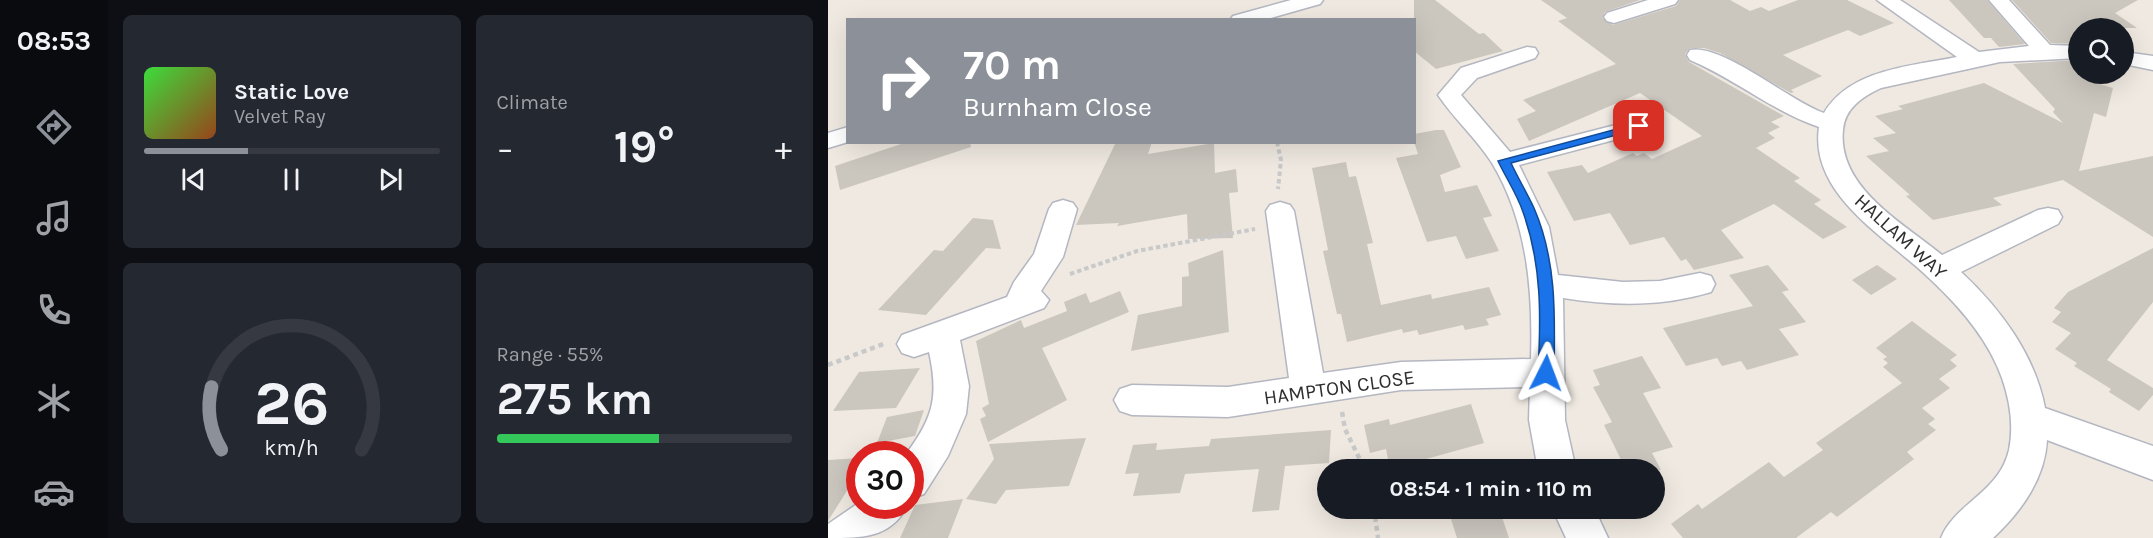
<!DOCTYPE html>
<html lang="en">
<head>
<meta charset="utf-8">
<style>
	:root { --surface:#171b24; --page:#242831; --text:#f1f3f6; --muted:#9ea1a6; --line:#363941; --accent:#8c9099 }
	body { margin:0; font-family:Karla,sans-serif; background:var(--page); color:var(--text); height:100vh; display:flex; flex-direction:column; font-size:22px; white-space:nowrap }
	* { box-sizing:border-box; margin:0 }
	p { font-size:20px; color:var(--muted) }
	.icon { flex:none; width:33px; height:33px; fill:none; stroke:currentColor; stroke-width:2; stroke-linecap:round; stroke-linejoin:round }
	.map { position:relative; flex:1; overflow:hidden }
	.details { display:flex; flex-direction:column; gap:15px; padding:15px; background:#0d0f14; width:720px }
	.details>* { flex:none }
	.guide { position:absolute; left:18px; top:18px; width:570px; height:126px; border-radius:0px; box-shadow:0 6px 24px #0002; background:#8c9099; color:#fff; overflow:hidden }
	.buttons { position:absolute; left:1240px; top:18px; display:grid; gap:12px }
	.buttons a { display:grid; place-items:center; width:66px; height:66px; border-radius:50%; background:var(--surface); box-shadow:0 6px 24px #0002; font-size:30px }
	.speed { position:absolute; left:18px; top:441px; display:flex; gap:12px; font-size:30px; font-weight:700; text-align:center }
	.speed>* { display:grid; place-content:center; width:78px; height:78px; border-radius:50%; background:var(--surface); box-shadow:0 6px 24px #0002; line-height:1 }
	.speed .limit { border:9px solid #d22; background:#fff; color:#111 }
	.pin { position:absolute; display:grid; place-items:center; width:51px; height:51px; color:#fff; margin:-26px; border-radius:12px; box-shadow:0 3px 9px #0006 }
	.me { position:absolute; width:66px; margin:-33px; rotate:3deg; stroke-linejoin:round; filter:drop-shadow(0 0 4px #0008) }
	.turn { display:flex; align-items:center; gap:21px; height:126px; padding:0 18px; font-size:27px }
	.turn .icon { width:78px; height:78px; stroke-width:2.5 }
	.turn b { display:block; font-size:42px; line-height:51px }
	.big { font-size:45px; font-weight:700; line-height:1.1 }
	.details .tile { flex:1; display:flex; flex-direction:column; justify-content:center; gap:9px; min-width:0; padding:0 21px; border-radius:9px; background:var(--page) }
	.details .dial { align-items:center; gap:0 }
	.dial svg { height:156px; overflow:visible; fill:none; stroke:var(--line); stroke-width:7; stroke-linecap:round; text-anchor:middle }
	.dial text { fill:var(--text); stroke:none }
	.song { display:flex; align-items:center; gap:18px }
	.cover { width:72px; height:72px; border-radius:9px; background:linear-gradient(135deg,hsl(120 70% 55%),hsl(20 70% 35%)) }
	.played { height:6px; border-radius:3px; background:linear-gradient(90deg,var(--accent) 35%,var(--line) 35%) }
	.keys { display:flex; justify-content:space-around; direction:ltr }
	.heat { display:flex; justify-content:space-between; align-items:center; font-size:33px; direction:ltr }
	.charge { height:9px; border-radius:4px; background:linear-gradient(90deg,#34c759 55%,var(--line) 0) }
	.details .tiles { flex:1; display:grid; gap:15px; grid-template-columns:repeat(2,1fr) }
	.trip { position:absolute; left:489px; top:459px; width:348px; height:60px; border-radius:30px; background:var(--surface); box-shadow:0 6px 24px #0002; font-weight:700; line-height:60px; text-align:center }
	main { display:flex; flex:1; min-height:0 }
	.menu { display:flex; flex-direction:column; width:108px; justify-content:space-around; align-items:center; background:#090b0e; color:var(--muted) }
	.menu .icon { width:42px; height:42px }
	.menu .active { color:var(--accent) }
	.menu b { font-size:27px; color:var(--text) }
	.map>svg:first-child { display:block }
</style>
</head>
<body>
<main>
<nav class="menu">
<b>08:53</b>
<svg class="icon active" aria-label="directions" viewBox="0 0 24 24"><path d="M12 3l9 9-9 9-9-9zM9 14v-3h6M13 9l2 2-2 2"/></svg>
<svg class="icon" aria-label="music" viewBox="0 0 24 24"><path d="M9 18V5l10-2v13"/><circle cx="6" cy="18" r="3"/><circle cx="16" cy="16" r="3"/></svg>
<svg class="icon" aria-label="phone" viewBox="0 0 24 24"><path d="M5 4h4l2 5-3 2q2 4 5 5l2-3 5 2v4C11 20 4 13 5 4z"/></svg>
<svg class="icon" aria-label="climate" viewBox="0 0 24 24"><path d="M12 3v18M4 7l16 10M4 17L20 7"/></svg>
<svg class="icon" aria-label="car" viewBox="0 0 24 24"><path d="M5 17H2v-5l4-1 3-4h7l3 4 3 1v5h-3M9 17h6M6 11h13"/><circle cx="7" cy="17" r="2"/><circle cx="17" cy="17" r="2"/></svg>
</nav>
<section class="details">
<div class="tiles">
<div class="tile">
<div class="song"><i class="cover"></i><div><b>Static Love</b><p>Velvet Ray</p></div></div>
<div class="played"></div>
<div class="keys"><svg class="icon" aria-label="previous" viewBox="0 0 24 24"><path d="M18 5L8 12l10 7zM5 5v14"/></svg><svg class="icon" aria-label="pause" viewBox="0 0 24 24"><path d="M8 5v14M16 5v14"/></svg><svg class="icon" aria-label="next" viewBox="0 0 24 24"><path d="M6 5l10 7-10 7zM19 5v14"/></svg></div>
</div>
<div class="tile"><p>Climate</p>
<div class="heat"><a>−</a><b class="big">19°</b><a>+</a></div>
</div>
<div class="tile dial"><svg viewBox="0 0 100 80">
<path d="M14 69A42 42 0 1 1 86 69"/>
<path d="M14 69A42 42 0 0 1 9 37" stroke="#8c9099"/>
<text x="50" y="56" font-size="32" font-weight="700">26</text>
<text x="50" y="72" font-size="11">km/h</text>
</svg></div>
<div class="tile"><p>Range · 55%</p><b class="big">275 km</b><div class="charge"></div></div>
</div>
</section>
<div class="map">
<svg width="1325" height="538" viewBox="0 0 1325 538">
	<rect width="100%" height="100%" fill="#efe9e1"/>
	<g fill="#cbc7bf">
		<path d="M586 0H607L651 34 656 33 675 51 608 69 586 51Z"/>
		<path d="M713 0H812L777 12 774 18 785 25 848 6 852 0H902L922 11 933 7 941 11 970 0H1019L1066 23 1032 36 1020 30 955 55 994 76 963 90 966 92 963 93 892 53 876 48H862L857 54 861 62 956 116 943 122 952 127 940 133 947 138 928 148 972 178 966 181 993 200 986 204 1019 227 995 239 946 204 893 230 916 258 866 270 858 259 853 261 836 237 802 245 782 213 746 221 719 172 754 165 760 173 805 153 809 156 816 153 824 159 874 136 812 93 701 141 689 119 708 111 695 100 788 64 730 21 739 18Z"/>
		<path d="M1121 0H1159L1197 44 1171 47 1163 38H1156Z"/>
		<path d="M1184 0H1310L1287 13 1309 28H1251V44L1223 43Z"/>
		<path d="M1251 60V74L1266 78 1265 82 1285 88 1278 117 1266 113 1251 171 1325 156V237L1235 180 1165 198 1174 205 1105 220 1078 196 1082 195 1038 156 1061 151 1045 138 1068 133 1047 116 1075 109 1070 106 1156 83 1235 123 1225 112 1227 109 1185 64Z"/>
		<path d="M608 130H616L633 167 612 175 617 192 649 185 664 216 655 218 671 251 638 259 628 236 599 242 568 158 590 154 586 142V134Z"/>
		<path d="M79 142H142L143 147 12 190 7 166Z"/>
		<path d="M288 142H324L320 154 386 143 387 173 408 169 410 192 401 193 405 238 360 239 359 214 289 226 291 223 248 225Z"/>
		<path d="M518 162 521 177 528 176 545 243 539 244 553 305 603 294 604 299 661 287 673 315 658 319 661 325 637 330 635 325 591 335 589 330 575 333 574 329 519 342 513 314H509L495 251 500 250 484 168Z"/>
		<path d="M145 218 165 220 173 249 158 248 98 315 50 310 106 250 115 251Z"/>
		<path d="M1325 248V302L1279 360 1325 388V395L1311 411 1281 392 1283 389 1246 366 1249 363 1227 349 1243 333 1224 322 1233 312 1226 308 1240 292Z"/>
		<path d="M395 250 401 332 303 351 310 315 354 306V277L361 276 360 263Z"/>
		<path d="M940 265 961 290 954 292 978 322 951 329 971 355 919 370 913 361 894 366 889 358 858 366 835 328 925 306 901 275Z"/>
		<path d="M1049 265 1069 279 1043 295 1024 280Z"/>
		<path d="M292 291 301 312 214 348 239 400 160 442 152 419 158 416 154 408 161 404 148 341 193 320 196 328 239 311 236 302 258 293 262 303Z"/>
		<path d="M1084 321 1129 355 1122 360 1129 366 1111 379 1122 388 1094 408 1107 419 1100 424 1108 430 1079 452 1086 459 1009 517 1003 512 968 538H855L843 524 870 504 874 509 941 462 956 477 995 450 988 443 1074 383 1055 367 1060 363 1055 359 1059 357 1048 348Z"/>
		<path d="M814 356 833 388 815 393 845 447 824 453 833 470H798L776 425 784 422 765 387 772 385 765 370Z"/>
		<path d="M92 368 68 408 5 411 31 372Z"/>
		<path d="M643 404 656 443 562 469 558 449 542 453 536 425 561 419 562 425Z"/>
		<path d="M96 410 87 436 49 443 59 417Z"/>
		<path d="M503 430 501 463 457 466 451 510 424 512 431 469 357 474 352 493 305 496 311 473 297 474 305 445 329 443 328 450 381 446 383 439Z"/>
		<path d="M258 438 241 486 178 490 168 504 138 499 166 459 161 444Z"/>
		<path d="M32 458V470L0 521V460Z"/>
		<path d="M135 499 120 538H72L87 505Z"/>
		<path d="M660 508H671L681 538H629L623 519Z"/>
	</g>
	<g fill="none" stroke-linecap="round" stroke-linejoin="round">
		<defs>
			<g id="minor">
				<path d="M463 0H495L492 4 436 20H402L405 16Z"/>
				<path d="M820 0H850L847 4 786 23 779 21 776 17 779 13Z"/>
				<path d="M1049 0H1072L1151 52 1201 46 1161 0H1181L1222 45 1251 46V58L1172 62 1053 88C1034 97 1017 108 1015 130 1009 188 1077 224 1114 255L1210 210 1220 208 1230 210 1234 217 1230 224 1133 272C1172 308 1207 355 1217 408L1325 446V480L1219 440C1217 479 1192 513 1165 538H1113C1127 503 1171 493 1181 450 1186 426 1182 401 1174 378 1160 339 1132 307 1102 279 1060 238 981 196 991 127 946 112 907 79 862 60L859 55 862 50C894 43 963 102 996 113 1022 69 1084 66 1129 57Z"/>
				<path d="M699 47 707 48 710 53 707 58 649 78 633 95 682 152 811 119 820 121 823 126 820 131 691 165 721 227 730 275 795 282 832 281 872 273 883 276 887 284 883 292C833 307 786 306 735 298L737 420 748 470H710L701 420 702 387 573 390 400 417 304 415 292 411 286 400 292 389 304 385 400 387 461 378 438 211 442 205 452 202 462 205 466 211 495 373 573 362 703 359C705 292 700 223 664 163 649 139 626 119 610 95L633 68Z"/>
				<path d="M1296 52 1325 56V70L1296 64Z"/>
				<path d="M20 127V142L0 148V133Z"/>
				<path d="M235 200 245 203 249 209 235 257 213 291 221 300 216 308 132 340 141 386 138 414 120 456 96 494 82 499V454H78C105 418 111 397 101 352L86 357 74 353 69 344 74 335 179 297 186 282 206 254 221 209 225 203Z"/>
				<path d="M32 502V506H79C63 538 34 538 0 538V524Z"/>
				<path d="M724 508H766L780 538H738Z"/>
			</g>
		</defs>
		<use href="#minor" stroke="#b4b7c1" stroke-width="3"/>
		<g stroke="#c9c9c9" stroke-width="4" stroke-dasharray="4.5 3" stroke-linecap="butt">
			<path d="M449 142 453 160 450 189"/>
			<path d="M242 274 309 251 427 229"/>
		</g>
		<g stroke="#c9c9c9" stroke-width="4.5" stroke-dasharray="5 4" stroke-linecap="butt">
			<path d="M0 365 58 343"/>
			<path d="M514 412 517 429 537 470"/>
			<path d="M546 508 550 538"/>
		</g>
		<use href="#minor" fill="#fff" fill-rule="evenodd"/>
	</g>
	<path fill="#1a73e8" stroke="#114b97" stroke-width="1.5" d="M811 123 815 124V128L683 163C690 178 699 193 706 208 729 261 727 317 726 373L724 377H713L710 373C713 317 714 265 695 212 689 194 678 178 670 161Z"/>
	<g text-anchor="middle" stroke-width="4.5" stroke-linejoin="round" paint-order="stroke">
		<g font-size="20" fill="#2e2e2e" stroke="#fff">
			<text transform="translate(1073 236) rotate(42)" y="7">HALLAM WAY</text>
			<text transform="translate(511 387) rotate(-8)" y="7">HAMPTON CLOSE</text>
		</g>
	</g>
</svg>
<div class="buttons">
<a><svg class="icon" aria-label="search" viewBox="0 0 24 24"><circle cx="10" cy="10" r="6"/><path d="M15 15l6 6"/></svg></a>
</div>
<div class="speed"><div class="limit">30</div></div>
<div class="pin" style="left:811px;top:126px;background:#d93025"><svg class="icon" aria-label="arrive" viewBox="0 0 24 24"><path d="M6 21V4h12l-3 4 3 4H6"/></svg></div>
<svg class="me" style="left:718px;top:373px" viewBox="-20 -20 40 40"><path d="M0-17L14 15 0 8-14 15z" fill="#1a73e8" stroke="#fff" stroke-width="4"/></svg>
<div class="trip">08:54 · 1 min · 110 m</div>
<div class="guide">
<div class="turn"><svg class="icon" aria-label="right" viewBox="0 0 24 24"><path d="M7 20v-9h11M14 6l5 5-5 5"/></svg><div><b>70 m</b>Burnham Close</div></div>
</div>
</div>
</main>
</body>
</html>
